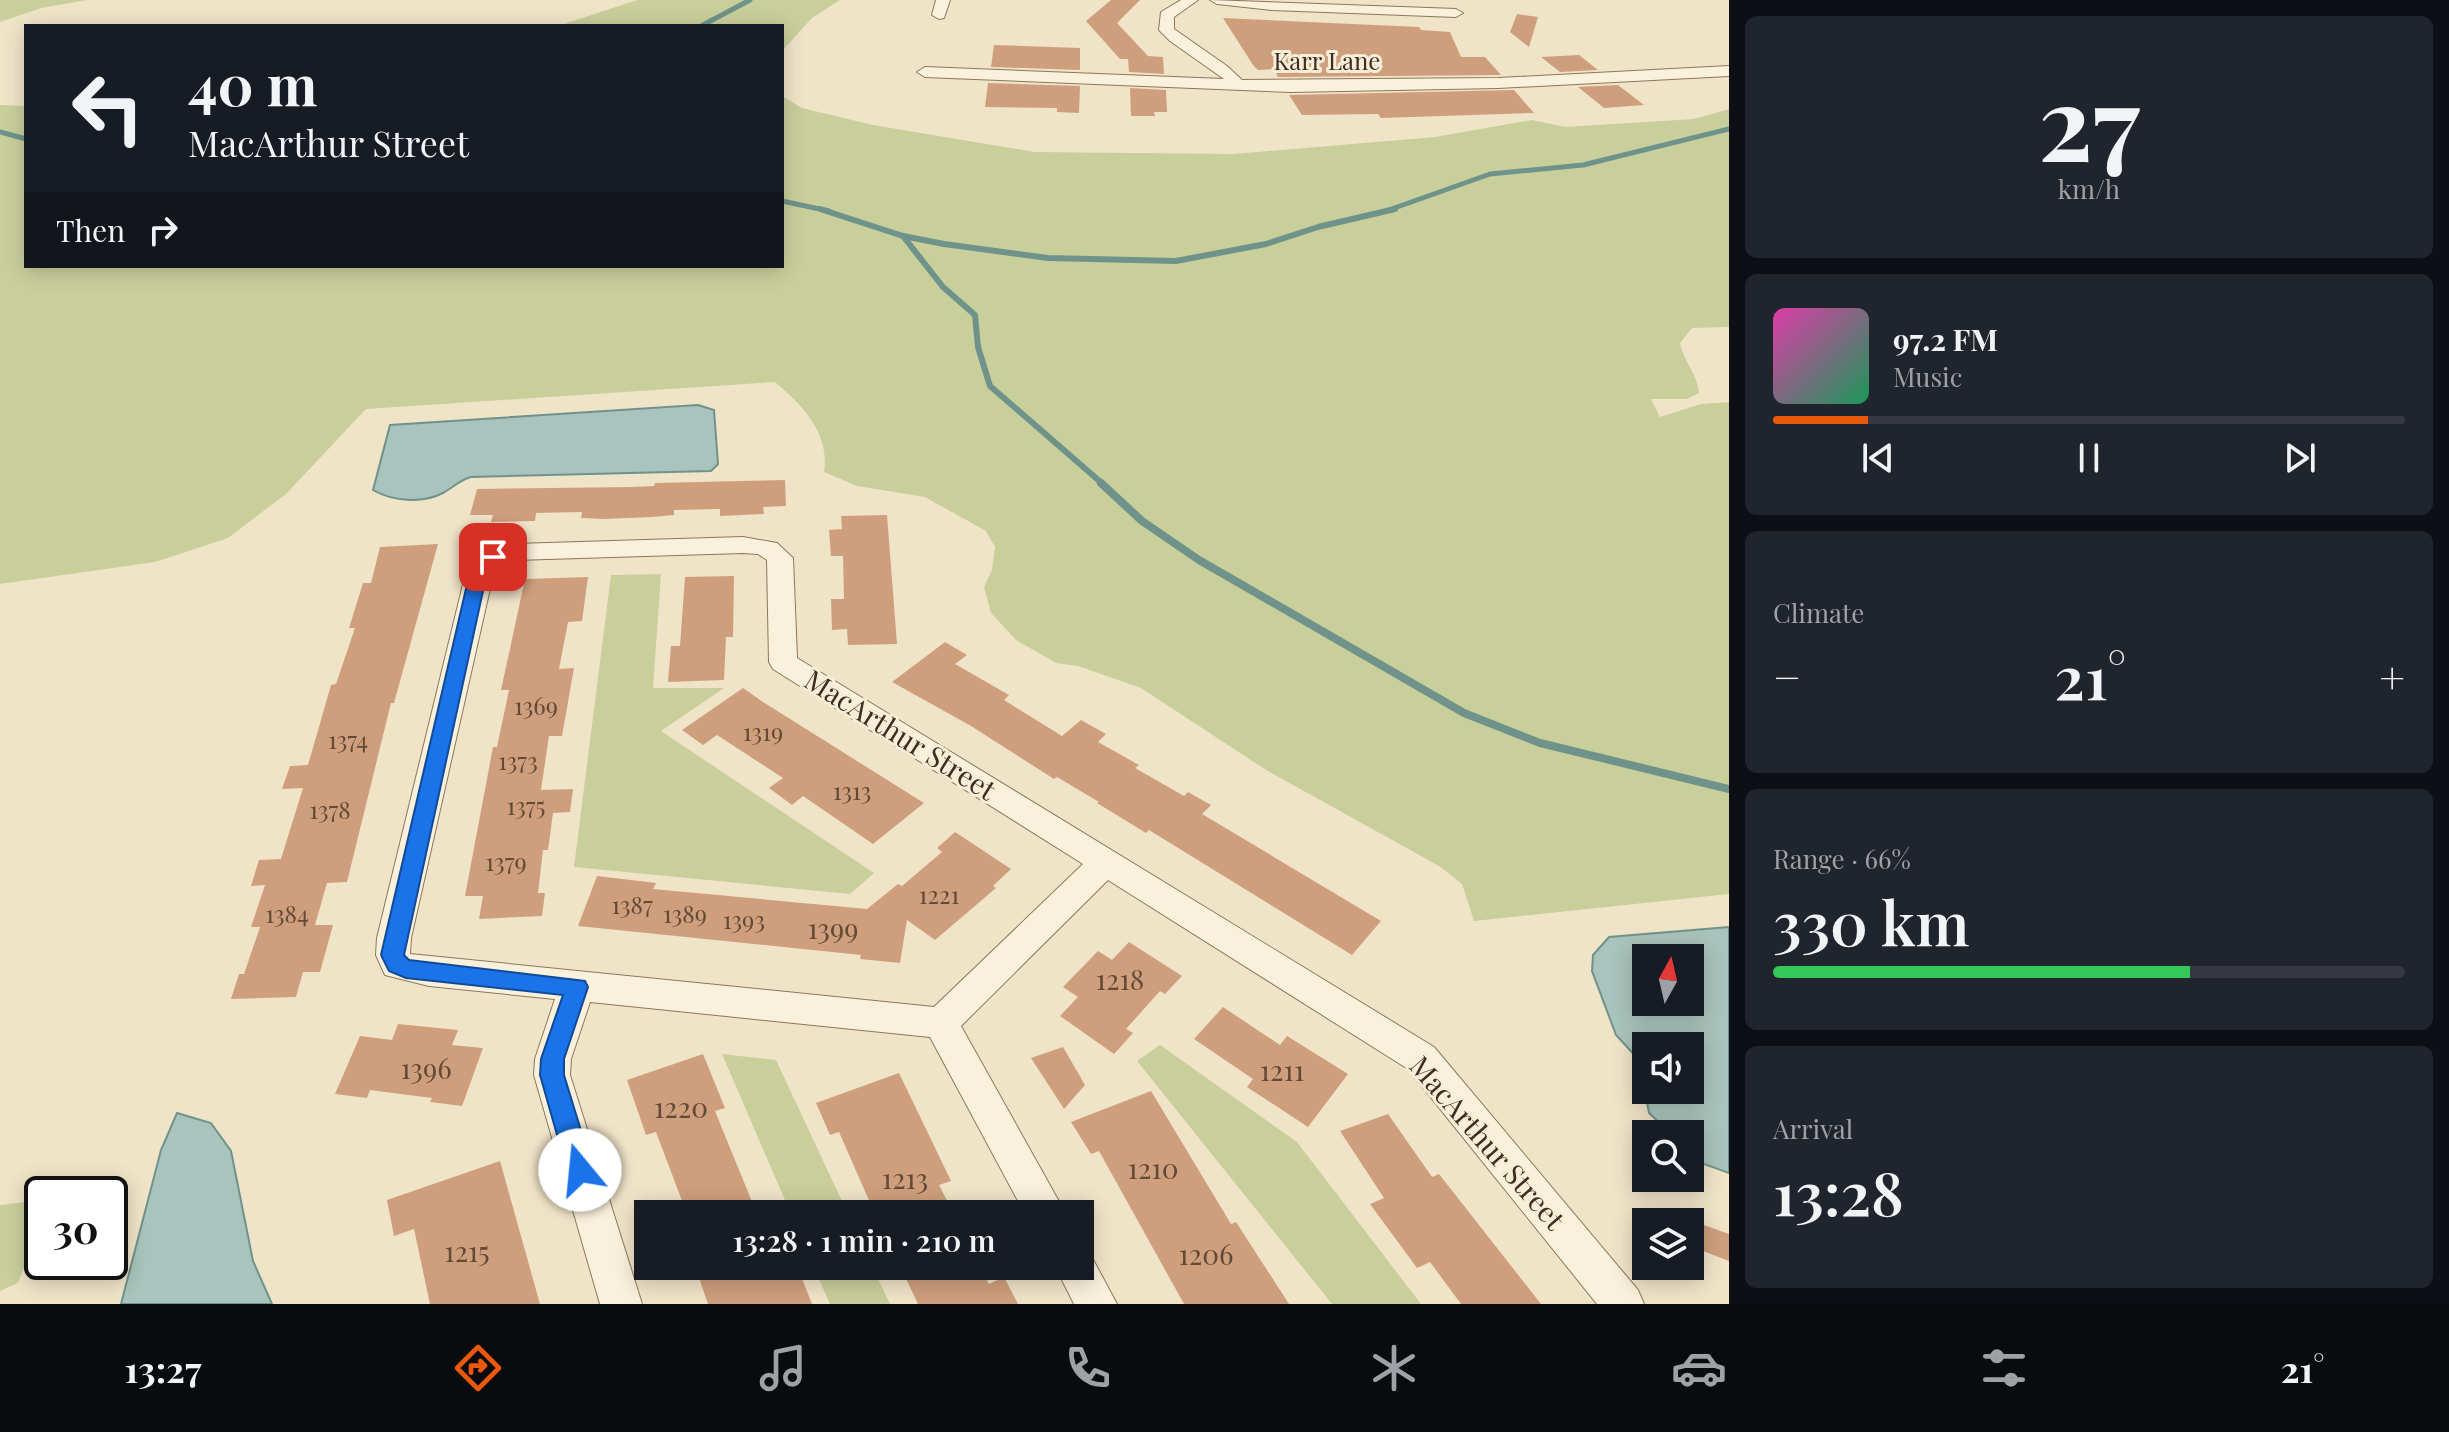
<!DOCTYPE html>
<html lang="en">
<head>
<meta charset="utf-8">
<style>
	:root { --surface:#171b24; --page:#20242c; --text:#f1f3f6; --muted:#9ea1a6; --line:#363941; --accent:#ea580c }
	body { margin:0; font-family:"Playfair Display",serif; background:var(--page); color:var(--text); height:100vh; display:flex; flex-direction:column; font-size:30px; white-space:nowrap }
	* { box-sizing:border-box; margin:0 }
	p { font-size:26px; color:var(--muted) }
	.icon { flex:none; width:44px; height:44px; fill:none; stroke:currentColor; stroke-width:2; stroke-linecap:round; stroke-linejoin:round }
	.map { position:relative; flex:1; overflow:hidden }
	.panel { display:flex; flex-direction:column; gap:16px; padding:16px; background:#0d0f14; width:720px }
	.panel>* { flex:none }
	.hud { position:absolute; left:24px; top:24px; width:760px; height:244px; border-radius:0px; box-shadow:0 4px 20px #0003; background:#171b24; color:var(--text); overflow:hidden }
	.needle { width:52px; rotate:8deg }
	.tools { position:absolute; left:1632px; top:944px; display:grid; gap:16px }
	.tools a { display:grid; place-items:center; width:72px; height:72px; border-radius:0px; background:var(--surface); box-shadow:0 4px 20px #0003; font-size:40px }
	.speed { position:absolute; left:24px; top:1176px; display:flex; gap:16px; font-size:40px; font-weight:700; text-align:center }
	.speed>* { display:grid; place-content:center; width:104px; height:104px; border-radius:50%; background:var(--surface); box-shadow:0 4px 20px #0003; line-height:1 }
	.speed .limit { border:4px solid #111; border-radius:12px; background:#fff; color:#111 }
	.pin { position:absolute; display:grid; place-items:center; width:68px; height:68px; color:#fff; margin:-34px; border-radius:16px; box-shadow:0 4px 12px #0006 }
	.me { position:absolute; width:88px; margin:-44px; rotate:343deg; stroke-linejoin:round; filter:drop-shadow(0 0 6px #0008) }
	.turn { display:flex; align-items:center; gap:28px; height:168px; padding:0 32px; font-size:36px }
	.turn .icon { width:104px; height:104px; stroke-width:2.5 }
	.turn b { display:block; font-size:56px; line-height:68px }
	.then { display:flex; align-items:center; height:76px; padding:0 32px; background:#0003; gap:16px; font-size:30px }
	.big { font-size:60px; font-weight:600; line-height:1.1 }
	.panel .widget { flex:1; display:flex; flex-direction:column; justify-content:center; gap:12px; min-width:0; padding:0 28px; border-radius:12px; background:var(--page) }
	.panel .dial { align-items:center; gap:0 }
	.dial b { font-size:104px; line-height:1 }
	.song { display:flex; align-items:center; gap:24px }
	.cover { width:96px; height:96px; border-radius:12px; background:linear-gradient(135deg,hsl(320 70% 55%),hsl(150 70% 35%)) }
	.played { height:8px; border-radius:4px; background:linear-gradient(90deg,var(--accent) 15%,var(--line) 15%) }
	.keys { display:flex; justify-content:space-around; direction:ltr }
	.heat { display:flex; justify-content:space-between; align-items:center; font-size:44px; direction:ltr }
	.charge { height:12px; border-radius:6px; background:linear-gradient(90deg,#34c759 66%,var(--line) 0) }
	.trip { position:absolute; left:634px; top:1200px; width:460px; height:80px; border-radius:0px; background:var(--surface); box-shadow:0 4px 20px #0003; font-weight:600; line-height:80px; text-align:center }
	.tab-bar { display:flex; height:128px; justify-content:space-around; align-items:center; background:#090b0e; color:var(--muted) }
	.tab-bar .icon { width:56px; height:56px }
	.tab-bar .active { color:var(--accent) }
	.tab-bar b { font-size:36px; color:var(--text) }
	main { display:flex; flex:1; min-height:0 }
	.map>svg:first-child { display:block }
</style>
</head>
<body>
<main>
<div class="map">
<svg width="1729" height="1304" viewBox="0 0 1729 1304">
	<rect width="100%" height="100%" fill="#f0e4c8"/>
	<g fill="#c9cf9b">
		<path d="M0 0H87L41 8 0 22Z"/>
		<path d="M637 0H840L812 18 782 51V26H558Z"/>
		<path d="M782 96 802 108 873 125 1035 152 1233 154 1435 137 1532 120 1565 127 1694 119 1729 109V327L1692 328 1680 343C1684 362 1698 375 1699 393L1687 399H1651L1660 417 1701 404 1729 402V894L1474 921 1462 884 1439 866 1266 770 1141 688 1078 666 1056 663 1016 640 991 613 984 587 992 570 995 547 986 531 925 497 857 486 824 472C830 433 803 406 775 382L366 409 286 494 228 538 155 562 0 584V105L26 106V266H782Z"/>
		<path d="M661 574 653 688H724L661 731 874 873 850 894 574 867 611 575Z"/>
		<path d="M1160 1045 1297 1142 1421 1304H1332L1137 1061Z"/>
		<path d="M722 1054 776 1060 848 1214H791Z"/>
		<path d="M42 1200V1222L18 1283 0 1291V1205Z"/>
		<path d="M813 1266H872L890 1304H830Z"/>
	</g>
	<g fill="#a9c4bc" stroke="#6f938a" stroke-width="2" fill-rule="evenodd">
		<path d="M698 405 714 410 718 464 711 471 471 477C459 480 453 488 443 493 422 504 392 501 373 490L390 425Z"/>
		<path d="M1729 927V1173L1701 1163 1690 1152V1134H1671L1649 1113 1639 1060 1616 1035 1592 971 1593 955 1609 937ZM1646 958H1690V1002H1646ZM1646 1046H1690V1090H1646Z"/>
		<path d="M177 1113 211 1123 231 1151 253 1261 272 1304H121L161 1150Z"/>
	</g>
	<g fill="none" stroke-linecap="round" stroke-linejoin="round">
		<g stroke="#6f938a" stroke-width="5">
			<path d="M701 26 750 0"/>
			<path d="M0 132 26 139"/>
			<path d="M782 201 829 211"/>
			<path d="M1386 211 1490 174 1583 165 1729 129"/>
		</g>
		<g stroke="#6f938a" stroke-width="6">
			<path d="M820 209 903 236 944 244 1048 258 1176 261 1266 244 1318 227 1395 209"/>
			<path d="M903 236 943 287 975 315 978 347 990 386 1104 485"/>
		</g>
		<path stroke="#6f938a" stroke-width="8" d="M1101 483 1142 521 1199 560 1464 713 1540 743 1729 789"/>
	</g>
	<g fill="#cf9f7d">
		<path d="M1111 0H1140L1117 23 1148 56 1163 57 1164 74 1129 72 1128 59H1120L1086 21Z"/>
		<path d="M1517 14 1538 17 1529 47 1510 32Z"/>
		<path d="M1223 18 1419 27 1421 30 1450 32 1461 57H1485L1501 75 1278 77 1274 69 1258 70 1253 65Z"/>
		<path d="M994 45 1080 48V70L991 67Z"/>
		<path d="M1579 55 1598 70 1560 72 1541 57Z"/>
		<path d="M988 83 1080 86 1079 113 1057 112V108L985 107Z"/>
		<path d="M1618 85 1644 105 1604 108 1578 87Z"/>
		<path d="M1130 88 1166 90 1167 112H1154L1155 116H1131Z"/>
		<path d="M1514 90 1534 113 1381 118 1378 114 1302 115 1289 95Z"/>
		<path d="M785 480 786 506 763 507 764 514 720 516V509L674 510V515L652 517 604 519 581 518 582 512 536 513 535 521 491 522 493 515H470L477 489 631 487 654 486 655 483Z"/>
		<path d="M887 515 897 644 848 645 847 629 832 630 831 599H844L843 556H831L829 530 842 529 841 516Z"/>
		<path d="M438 544 394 703H391L347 882 327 883 315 925H333L320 972H303L296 997 231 999 239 974H244L260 927H251L265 885 251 886 259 860 281 859 303 788 282 789 290 766 308 765 331 685 336 684 355 628H349L363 583H371L380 547Z"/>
		<path d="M734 576 733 637H726L724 680 668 682 671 646H680L685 577Z"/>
		<path d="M588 577 582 621 568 622 559 669 574 668 562 736H549L541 790 573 789 570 812 553 813 548 850H543L538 893H545L542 916 479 919 483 896H465L493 747H497L509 690H501L525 579Z"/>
		<path d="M945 642 967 655 955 664 1009 695 1004 700 1062 736 1081 720 1106 734 1098 742 1139 765 1135 768 1184 796 1188 792 1211 805 1202 814 1381 921 1352 955 1149 830 1146 833 1097 803 1099 802 1057 777 1054 779 971 726 892 682Z"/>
		<path d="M743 688 763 702 924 803 873 844 803 796 792 805 769 788 783 778 717 735 703 745 682 730Z"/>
		<path d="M955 832 1011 869 993 886 996 888 935 940 907 920 900 963 860 959 861 955 578 926 597 876 656 883 653 889 867 909 898 884 902 886 942 852 937 848Z"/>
		<path d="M1129 942 1182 976 1165 994 1160 991 1126 1029 1133 1033 1114 1054 1060 1016 1078 997 1063 987 1098 951 1112 960Z"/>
		<path d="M1223 1007 1280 1045 1287 1036 1348 1074 1308 1127 1247 1087 1253 1079 1194 1039Z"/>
		<path d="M398 1024 458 1030 452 1045 483 1048 462 1106 430 1102 432 1098 370 1090 367 1098 335 1094 360 1036 392 1040Z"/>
		<path d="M1063 1047 1085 1085 1064 1109 1031 1058Z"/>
		<path d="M703 1054 725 1108 715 1111 757 1214H687L656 1132 646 1135 627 1080Z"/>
		<path d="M899 1073 951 1181 939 1185 954 1214H875L839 1132 830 1135 816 1103Z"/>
		<path d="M1151 1091 1231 1224 1236 1222 1289 1304H1184L1099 1151 1091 1154 1071 1122Z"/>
		<path d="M1388 1114 1432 1177 1439 1174 1541 1304H1461L1430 1262 1417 1268 1370 1204 1384 1198 1340 1131Z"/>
		<path d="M500 1161 540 1304H430L414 1229 394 1236 387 1200Z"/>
		<path d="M1690 1220 1729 1234V1261L1690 1246Z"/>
		<path d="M695 1266H797L812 1304H708Z"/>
		<path d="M900 1266H980L989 1284 1004 1277 1018 1304H918Z"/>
	</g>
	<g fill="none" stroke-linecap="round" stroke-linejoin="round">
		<defs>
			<g id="minor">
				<path d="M936 0H950L944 18 939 19 932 15Z"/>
				<path d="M1181 0H1198L1174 17V29L1227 66 1242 80 1498 78 1729 66V76L1498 88 1291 92 925 77 917 72 925 67 1224 79 1170 41 1159 30 1161 12Z"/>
				<path d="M1210 0 1456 9 1463 13 1456 17 1272 10 1217 4Z"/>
				<path d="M743 537 777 543 793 558 797 658 1434 1047 1638 1290 1644 1304H1597L1408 1069 1108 880 961 1026 1066 1214H1025L930 1037 590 1002 571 1059 570 1075 642 1304H600L534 1075 535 1059 555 999 429 986 385 975 376 955 377 938 465 576C477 554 491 548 515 544ZM743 553 758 554 767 560 769 662 773 669 1083 864 934 1007 410 954 411 938 494 571 502 564 515 560Z"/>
				<path d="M1080 1249 1089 1252 1117 1304H1074L1055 1266H1080Z"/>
			</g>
		</defs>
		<use href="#minor" stroke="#8d765c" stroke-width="2"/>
		<use href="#minor" fill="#faf1dc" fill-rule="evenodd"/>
	</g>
	<path fill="#1a73e8" stroke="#114b97" stroke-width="2" d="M493 552 501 557 486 577 404 955 409 960 585 981 588 987 564 1059V1075L593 1170 589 1178 580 1181 571 1178 567 1170 540 1075 541 1059 563 995 406 978 389 971 381 955 469 576 487 553Z"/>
	<g text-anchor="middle" stroke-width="6" stroke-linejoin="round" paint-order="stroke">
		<g font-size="24" fill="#3d2e20" stroke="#f7eed8">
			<text x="1327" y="70">Karr Lane</text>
		</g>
		<g font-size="24" fill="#624a37">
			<text x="536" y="715">1369</text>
			<text x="763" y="741">1319</text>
			<text x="348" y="749">1374</text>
			<text x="518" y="770">1373</text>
			<text x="852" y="800">1313</text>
			<text x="526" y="815">1375</text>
			<text x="330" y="819">1378</text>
			<text x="506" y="871">1379</text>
			<text x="939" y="904">1221</text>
			<text x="632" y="914">1387</text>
			<text x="287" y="923">1384</text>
			<text x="685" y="923">1389</text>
			<text x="744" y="929">1393</text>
		</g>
		<g font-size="28" fill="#3d2e20" stroke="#f7eed8">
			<text transform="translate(900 735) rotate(32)" y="10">MacArthur Street</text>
			<text transform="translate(1487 1143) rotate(49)" y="10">MacArthur Street</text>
		</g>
		<g font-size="28" fill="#624a37">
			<text x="833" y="939">1399</text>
			<text x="1120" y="990">1218</text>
			<text x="426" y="1079">1396</text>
			<text x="1282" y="1081">1211</text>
			<text x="681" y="1118">1220</text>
			<text x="1153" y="1179">1210</text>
			<text x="905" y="1189">1213</text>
			<text x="467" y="1262">1215</text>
			<text x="1206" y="1265">1206</text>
		</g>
	</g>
</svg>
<div class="tools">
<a><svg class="needle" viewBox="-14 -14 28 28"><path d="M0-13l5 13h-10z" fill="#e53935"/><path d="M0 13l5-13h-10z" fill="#9ea1a6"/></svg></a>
<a><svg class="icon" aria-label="sound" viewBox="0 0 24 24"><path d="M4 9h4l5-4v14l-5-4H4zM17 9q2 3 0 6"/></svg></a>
<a><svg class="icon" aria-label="search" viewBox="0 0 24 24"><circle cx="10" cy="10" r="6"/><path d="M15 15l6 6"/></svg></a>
<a><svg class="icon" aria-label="layers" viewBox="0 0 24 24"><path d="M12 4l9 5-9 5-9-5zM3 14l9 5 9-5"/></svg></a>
</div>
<div class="speed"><div class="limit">30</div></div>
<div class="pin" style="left:493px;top:557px;background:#d93025"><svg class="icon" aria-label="arrive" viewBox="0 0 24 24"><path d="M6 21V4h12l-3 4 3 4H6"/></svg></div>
<svg class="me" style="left:580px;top:1170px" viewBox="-20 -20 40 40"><circle r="19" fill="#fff"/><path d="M0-13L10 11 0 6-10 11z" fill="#1a73e8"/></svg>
<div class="trip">13:28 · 1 min · 210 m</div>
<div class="hud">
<div class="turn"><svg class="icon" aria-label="left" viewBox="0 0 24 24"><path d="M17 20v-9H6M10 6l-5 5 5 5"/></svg><div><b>40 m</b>MacArthur Street</div></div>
<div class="then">Then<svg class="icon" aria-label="right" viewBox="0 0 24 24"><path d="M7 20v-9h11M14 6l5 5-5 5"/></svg></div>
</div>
</div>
<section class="panel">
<div class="widget dial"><b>27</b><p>km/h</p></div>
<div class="widget">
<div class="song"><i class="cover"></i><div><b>97.2 FM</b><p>Music</p></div></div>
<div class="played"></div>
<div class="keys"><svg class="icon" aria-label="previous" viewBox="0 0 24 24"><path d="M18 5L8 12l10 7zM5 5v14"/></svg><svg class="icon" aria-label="pause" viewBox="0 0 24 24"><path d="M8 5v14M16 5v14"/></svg><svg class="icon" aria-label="next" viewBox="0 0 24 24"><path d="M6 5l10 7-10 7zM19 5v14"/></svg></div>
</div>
<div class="widget"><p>Climate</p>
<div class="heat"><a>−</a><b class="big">21°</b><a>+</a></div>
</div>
<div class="widget"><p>Range · 66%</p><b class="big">330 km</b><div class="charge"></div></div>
<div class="widget"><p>Arrival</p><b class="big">13:28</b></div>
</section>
</main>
<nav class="tab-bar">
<b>13:27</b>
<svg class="icon active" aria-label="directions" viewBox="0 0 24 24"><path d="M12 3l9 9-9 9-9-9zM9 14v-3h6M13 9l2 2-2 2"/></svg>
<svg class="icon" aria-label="music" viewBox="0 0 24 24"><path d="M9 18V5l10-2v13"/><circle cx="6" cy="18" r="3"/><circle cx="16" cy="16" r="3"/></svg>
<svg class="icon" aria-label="phone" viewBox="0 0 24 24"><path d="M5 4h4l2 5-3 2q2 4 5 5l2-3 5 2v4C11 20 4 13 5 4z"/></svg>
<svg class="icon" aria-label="climate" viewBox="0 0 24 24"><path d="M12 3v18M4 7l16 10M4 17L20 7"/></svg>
<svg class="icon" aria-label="car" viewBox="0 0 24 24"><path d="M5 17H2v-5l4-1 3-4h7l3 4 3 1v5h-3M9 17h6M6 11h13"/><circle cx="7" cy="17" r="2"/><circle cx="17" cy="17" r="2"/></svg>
<svg class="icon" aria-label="filters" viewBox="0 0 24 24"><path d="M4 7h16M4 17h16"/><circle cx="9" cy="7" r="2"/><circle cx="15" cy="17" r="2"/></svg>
<b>21°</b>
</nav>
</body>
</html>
